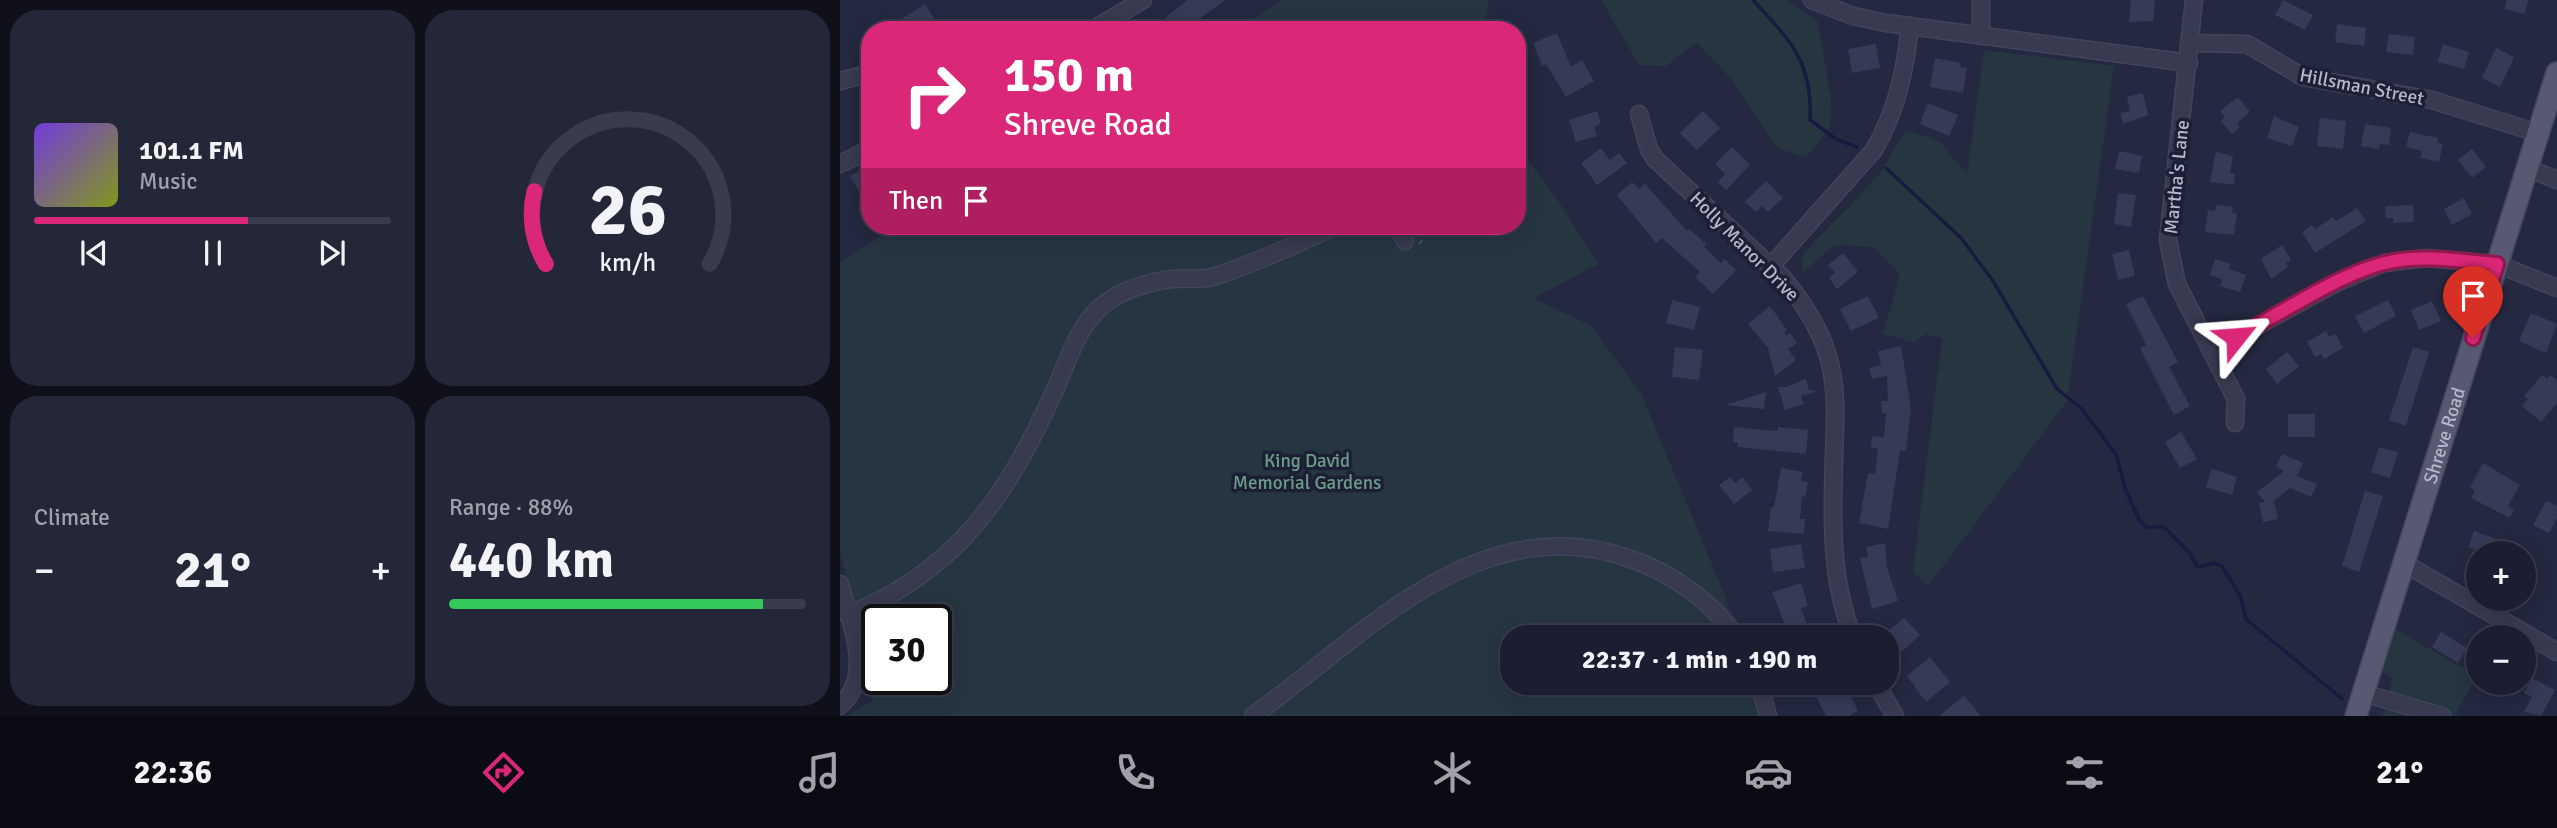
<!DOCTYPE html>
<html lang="en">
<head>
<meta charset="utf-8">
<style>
	:root { --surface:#1b1e30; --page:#242738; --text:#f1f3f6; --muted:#a0a2ab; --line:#393c4c; --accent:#db2777 }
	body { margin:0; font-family:Signika,sans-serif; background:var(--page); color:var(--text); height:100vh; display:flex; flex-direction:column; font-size:26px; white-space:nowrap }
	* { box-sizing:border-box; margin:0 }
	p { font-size:23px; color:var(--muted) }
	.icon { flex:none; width:38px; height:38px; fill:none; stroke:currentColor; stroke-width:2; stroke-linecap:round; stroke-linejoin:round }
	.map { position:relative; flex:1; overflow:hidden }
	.side { display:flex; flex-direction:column; gap:10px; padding:10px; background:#0f101a; width:840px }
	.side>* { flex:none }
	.banner { position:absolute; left:21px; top:21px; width:665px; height:214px; border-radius:28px; box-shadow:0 4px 18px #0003,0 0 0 2px var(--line); background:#db2777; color:#fff; overflow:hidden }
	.controls { position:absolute; left:1626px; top:541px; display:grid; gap:14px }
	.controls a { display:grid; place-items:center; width:70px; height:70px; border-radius:50%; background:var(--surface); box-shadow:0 4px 18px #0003,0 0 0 2px var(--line); font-size:35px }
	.speed { position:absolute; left:21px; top:604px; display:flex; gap:14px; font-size:35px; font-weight:700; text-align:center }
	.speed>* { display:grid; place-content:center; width:91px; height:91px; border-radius:50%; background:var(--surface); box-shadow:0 4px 18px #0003,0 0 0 2px var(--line); line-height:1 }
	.speed .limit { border:4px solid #111; border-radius:10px; background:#fff; color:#111 }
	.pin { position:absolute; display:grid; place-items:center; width:60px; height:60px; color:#fff; margin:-72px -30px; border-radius:50% 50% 50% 0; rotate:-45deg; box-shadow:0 0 7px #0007 }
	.pin .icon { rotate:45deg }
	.me { position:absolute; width:77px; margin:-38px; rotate:62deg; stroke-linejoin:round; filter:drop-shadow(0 0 5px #0008) }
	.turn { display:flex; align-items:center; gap:24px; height:147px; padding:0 28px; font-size:32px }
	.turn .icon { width:91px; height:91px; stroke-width:2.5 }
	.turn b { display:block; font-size:49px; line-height:60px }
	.then { display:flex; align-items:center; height:66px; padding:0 28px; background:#0003; gap:14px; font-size:26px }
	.big { font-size:52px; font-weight:800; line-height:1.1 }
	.side .card { flex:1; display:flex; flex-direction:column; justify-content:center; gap:10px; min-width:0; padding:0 24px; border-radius:28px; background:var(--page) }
	.side .dial { align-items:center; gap:0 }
	.dial svg { height:182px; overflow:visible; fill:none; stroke:var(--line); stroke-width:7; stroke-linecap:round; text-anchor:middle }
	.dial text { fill:var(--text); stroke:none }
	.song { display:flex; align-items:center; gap:21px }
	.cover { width:84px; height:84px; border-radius:10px; background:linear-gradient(135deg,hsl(260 70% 55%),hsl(70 70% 35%)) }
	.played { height:7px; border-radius:4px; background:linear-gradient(90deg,var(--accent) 60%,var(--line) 60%) }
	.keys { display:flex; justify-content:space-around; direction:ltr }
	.heat { display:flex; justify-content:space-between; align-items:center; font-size:38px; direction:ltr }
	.charge { height:10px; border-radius:5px; background:linear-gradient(90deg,#34c759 88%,var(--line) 0) }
	.side .tiles { flex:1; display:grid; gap:10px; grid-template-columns:repeat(2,1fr) }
	.trip { position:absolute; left:660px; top:625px; width:399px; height:70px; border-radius:28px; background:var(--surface); box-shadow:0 4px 18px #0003,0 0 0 2px var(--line); font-weight:800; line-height:70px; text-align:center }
	.tabs { display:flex; height:112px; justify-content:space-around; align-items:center; background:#0b0c13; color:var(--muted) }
	.tabs .icon { width:49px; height:49px }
	.tabs .on { color:var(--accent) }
	.tabs b { font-size:32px; color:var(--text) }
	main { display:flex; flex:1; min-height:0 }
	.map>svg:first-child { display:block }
</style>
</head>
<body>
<main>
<section class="side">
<div class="tiles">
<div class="card">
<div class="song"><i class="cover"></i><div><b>101.1 FM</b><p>Music</p></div></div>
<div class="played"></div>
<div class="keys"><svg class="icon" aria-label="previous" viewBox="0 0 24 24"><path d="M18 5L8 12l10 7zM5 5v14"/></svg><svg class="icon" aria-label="pause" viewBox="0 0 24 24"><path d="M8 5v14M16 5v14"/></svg><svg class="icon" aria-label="next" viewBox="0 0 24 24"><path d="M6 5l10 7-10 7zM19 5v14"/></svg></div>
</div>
<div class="card dial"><svg viewBox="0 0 100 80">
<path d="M14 69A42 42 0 1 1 86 69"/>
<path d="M14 69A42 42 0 0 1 9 37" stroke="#db2777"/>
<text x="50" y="56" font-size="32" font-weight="700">26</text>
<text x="50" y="72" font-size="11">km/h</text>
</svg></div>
<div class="card"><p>Climate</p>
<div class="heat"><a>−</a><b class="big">21°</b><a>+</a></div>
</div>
<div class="card"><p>Range · 88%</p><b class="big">440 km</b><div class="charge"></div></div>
</div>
</section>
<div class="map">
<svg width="1717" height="716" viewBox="0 0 1717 716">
	<rect width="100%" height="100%" fill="#242840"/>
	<g fill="#263641" fill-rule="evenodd">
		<path d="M443 0H649L644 30H396Z"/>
		<path d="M761 0H946L978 22 991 98 990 128 965 158 936 147 893 81 857 42 826 66 799 65Z"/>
		<path d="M1144 50 1274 66 1227 401 1088 586 1073 572 1102 338 1086 334 1074 343 1043 334 1060 275 1033 247 995 245 963 272 961 263 964 253 1039 175 1066 130 1100 142 1127 175Z"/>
		<path d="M677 145 721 205 758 264 694 298 751 326 801 393 902 637H672V682L921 683 934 716H7L32 701 0 550V263L56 226H677ZM37 620H96V679H37Z"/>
		<path d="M1553 628 1637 676 1616 713 1620 716H1542L1553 678 1538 670Z"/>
	</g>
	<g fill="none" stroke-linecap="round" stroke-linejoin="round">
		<g stroke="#171b3f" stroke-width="3.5">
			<path d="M913 0C950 41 973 61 970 120L996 139 1017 147"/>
			<path d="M1046 168 1121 238 1153 281 1217 389 1241 408 1276 454 1286 491 1300 521 1306 527H1324L1349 552 1358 567 1374 563 1382 566 1401 598 1406 619 1502 699"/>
		</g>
	</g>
	<g fill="#363a57">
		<path d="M347 0H385L344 30H331L324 19Z"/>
		<path d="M1291 0H1315L1313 21 1289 22Z"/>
		<path d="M1443 0 1473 15 1465 30 1435 15Z"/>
		<path d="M1667 0H1689L1684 14 1665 9Z"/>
		<path d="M85 4 101 30H59L55 23Z"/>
		<path d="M1497 24 1526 28 1524 46 1495 42Z"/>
		<path d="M717 33 731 67 742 60 754 81 726 97 706 64 702 66 693 43Z"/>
		<path d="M1549 34 1575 37 1573 55 1546 52Z"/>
		<path d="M1036 44 1040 68 1012 73 1008 49Z"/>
		<path d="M1603 44 1629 52 1624 69 1597 62Z"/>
		<path d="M1656 48 1674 57 1660 87 1642 78Z"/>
		<path d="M1095 58 1121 63 1120 67 1127 68 1123 93 1090 87Z"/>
		<path d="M1303 93 1308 115 1283 124 1280 113 1290 111 1287 97Z"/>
		<path d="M1398 97 1410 112 1397 123 1400 127 1392 134 1381 121 1385 117 1380 111Z"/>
		<path d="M1088 103 1118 115 1109 136 1080 124Z"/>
		<path d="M757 111 761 124 754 127 757 136 736 142 729 120Z"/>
		<path d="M863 111 880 128 857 150 840 133Z"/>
		<path d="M1434 116 1459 127 1452 146 1427 138Z"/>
		<path d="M1480 118 1506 121 1503 149 1477 146Z"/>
		<path d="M1525 124 1551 128 1549 145 1540 144 1539 149 1521 146Z"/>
		<path d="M1570 132 1598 138 1597 143 1603 144 1599 162 1580 158 1582 151 1566 147Z"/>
		<path d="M892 147 910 165 886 190 878 182 885 174 875 164Z"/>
		<path d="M761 148 770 160 779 153 787 163 757 185 741 163Z"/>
		<path d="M1632 149 1646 167 1632 178 1618 160Z"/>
		<path d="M1279 151 1302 156 1299 173 1275 169Z"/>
		<path d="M1376 152 1393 156 1390 173 1395 174 1394 185 1370 182Z"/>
		<path d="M30 165V210L10 176Z"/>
		<path d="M926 181 943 198 928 212 922 206 916 212 905 202Z"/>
		<path d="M792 182 799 189 805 184 847 231 849 229 866 244 864 247 881 263 885 259 896 270 873 294 855 277 860 272 822 238 816 243 777 195Z"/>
		<path d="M1278 193 1296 195 1291 227 1274 224Z"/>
		<path d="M1624 198 1632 214 1612 225 1604 209Z"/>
		<path d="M1376 205 1393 207 1392 213 1397 214 1394 235 1365 232 1368 210 1375 211Z"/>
		<path d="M1573 205 1574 222 1553 223V218H1546L1545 206Z"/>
		<path d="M1517 208 1526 221 1475 253 1462 232 1472 225 1475 229 1493 217 1496 221Z"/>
		<path d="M1442 245 1451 260 1446 263 1448 267 1431 279 1421 259Z"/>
		<path d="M1289 250 1295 276 1278 280 1272 254Z"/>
		<path d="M1003 253 1018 272 997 289 989 278 995 273 988 265Z"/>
		<path d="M1375 259 1391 264 1389 269 1406 275 1400 292 1380 286 1382 279 1370 275Z"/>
		<path d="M1028 296 1039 318 1011 331 1000 309Z"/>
		<path d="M1303 296 1338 362 1329 367 1350 406 1334 415 1300 348 1306 345 1286 304Z"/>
		<path d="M832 300 860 307 854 330 826 323Z"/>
		<path d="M1548 300 1556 316 1524 333 1515 316Z"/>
		<path d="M1592 301 1601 321 1579 330 1571 310Z"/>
		<path d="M930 306 947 330 944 332 946 336 950 333 957 343 948 349 956 360 935 376 928 348 908 324Z"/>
		<path d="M1691 313 1717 324 1706 353 1679 341Z"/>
		<path d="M1486 331 1489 337 1496 334 1503 348 1484 359 1481 354 1475 357 1467 342Z"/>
		<path d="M1061 346 1071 408 1066 451H1060L1048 529 1019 523 1028 473 1035 474 1038 448H1031L1032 436 1044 437 1046 413 1042 414 1041 401H1048L1047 376 1032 379 1029 368 1041 365 1038 351Z"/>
		<path d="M835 347 863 350 859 380 832 377Z"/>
		<path d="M1573 347 1589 352 1566 426 1549 420Z"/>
		<path d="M1447 352 1459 366 1437 384 1426 369Z"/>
		<path d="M1702 375 1707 379 1710 375 1717 381V403L1701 422 1682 406 1688 399 1684 396Z"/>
		<path d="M966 379 969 390 979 391 961 396 964 404 945 410 938 387H946Z"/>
		<path d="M926 392 924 409 885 405Z"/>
		<rect x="1448" y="414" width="27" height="23"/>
		<path d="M894 427 937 431 938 427 968 430 966 454 898 447V443L893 442Z"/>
		<path d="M1341 432 1357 459 1340 468 1325 442Z"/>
		<path d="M1539 447 1558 452 1550 478 1531 472Z"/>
		<path d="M1442 454 1463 463 1457 476 1477 484 1471 497 1450 488 1434 501 1438 519 1423 522 1419 503 1425 502 1417 492 1444 471 1436 466Z"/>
		<path d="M1643 463 1680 485 1668 506 1674 509 1670 518 1631 498 1635 490 1630 488Z"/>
		<path d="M941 468 963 472 961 481 968 482 965 497 962 496 960 519H965L964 534 928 531 931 507H934Z"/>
		<path d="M1372 469 1397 477 1392 495 1366 487Z"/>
		<path d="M890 477 895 483 902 477 912 490 894 504 879 485Z"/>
		<path d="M1525 491 1543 496 1519 572 1502 566Z"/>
		<path d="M1706 501 1717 506V518L1709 533 1693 525Z"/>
		<path d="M1634 531 1662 541 1658 553 1628 548Z"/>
		<path d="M1045 543 1047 567 1058 601 1032 609 1020 558 1028 557 1026 547Z"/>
		<path d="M961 544 965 568 933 572 930 549Z"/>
		<path d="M1684 561 1697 571 1684 590Z"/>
		<path d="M961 583 968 606 961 608 971 637H950L932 592Z"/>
		<path d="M1064 618 1080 635 1056 657 1046 646V633Z"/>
		<path d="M1601 632 1627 648 1618 663 1592 647Z"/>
		<path d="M1090 657 1110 682 1086 702 1067 676Z"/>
		<path d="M1692 678 1715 690 1701 716 1684 712 1692 697 1684 693Z"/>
		<path d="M969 682H1004L1018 711 1008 716H986Z"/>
		<path d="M1640 682H1668L1660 695Z"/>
		<path d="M1124 696 1141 716H1099Z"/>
	</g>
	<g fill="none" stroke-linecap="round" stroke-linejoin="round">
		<defs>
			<g id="minor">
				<path d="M972 0 1013 16 1046 23 1349 63"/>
				<path d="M1141 0V36"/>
				<path d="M1354 0 1328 240 1337 284 1396 399 1395 423"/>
				<path d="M252 30 303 0"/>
				<path d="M1350 43 1407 44 1463 77 1592 100 1698 133"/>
				<path d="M0 81 30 73"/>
				<path d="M799 114 809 149 815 159 943 278C963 302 979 326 988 356 998 389 995 424 994 457 992 518 990 579 1013 637"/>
				<path d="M0 164 30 149"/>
				<path d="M1687 168 1717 180"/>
				<path d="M558 226 565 241"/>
				<path d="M931 266 1034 150C1057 110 1065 71 1070 26"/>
				<path d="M1373 350 1498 282 1544 263 1586 258 1657 264 1717 288"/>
				<path d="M1562 562 1717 652"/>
				<path d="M0 584C10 622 35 675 0 706"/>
				<path d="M8 615C117 571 167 496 214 392 228 362 237 326 263 305 282 290 308 282 332 279 348 278 363 281 379 275 419 262 458 243 496 226"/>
				<path d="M919 682 928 716"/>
				<path d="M1035 682 1055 716"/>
				<path d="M1523 693 1602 716"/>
				<path d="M413 716C524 636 639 505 791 559 833 574 870 601 897 637"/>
			</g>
			<g id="major">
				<path id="s1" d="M1516 716 1717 73"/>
			</g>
		</defs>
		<use href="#minor" stroke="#424459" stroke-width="19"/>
		<use href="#major" stroke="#424459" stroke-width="24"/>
		<path stroke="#3f4f59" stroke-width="2.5" stroke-dasharray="5 5" stroke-linecap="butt" d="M579 244 593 226"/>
		<use href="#minor" stroke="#383b50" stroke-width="16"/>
		<use href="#major" stroke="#565970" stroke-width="21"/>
	</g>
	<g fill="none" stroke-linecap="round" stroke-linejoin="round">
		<defs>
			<path id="route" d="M1396 337C1438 315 1501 273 1545 263 1581 254 1620 261 1657 264L1633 338"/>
		</defs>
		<use href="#route" stroke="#8e194d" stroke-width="18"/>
		<use href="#route" stroke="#db2777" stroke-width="12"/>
	</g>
	<g text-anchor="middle" stroke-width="7" stroke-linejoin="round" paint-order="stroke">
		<g font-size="19" fill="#b5b7cb" stroke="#1d2035">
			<text transform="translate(1522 86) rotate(11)" y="7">Hillsman Street</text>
			<text transform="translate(1336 177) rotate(-84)" y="7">Martha's Lane</text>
			<text transform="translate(905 246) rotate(45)" y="7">Holly Manor Drive</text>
			<text dy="7" stroke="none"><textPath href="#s1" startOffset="294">Shreve Road</textPath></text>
		</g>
		<g font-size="19" fill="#6b9c86" stroke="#1d2035">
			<text x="467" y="467">King David<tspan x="467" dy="22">Memorial Gardens</tspan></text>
		</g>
	</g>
</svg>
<div class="controls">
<a>+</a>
<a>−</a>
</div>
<div class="speed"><div class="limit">30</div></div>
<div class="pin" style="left:1633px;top:338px;background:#d93025"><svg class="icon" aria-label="arrive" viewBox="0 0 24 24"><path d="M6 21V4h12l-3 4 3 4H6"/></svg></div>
<svg class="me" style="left:1396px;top:337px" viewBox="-20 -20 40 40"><path d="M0-17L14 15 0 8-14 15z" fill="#db2777" stroke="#fff" stroke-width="4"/></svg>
<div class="trip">22:37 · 1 min · 190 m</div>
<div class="banner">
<div class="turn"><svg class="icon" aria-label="right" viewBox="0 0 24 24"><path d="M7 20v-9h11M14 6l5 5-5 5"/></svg><div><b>150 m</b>Shreve Road</div></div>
<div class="then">Then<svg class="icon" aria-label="arrive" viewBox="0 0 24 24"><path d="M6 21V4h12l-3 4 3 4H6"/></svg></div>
</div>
</div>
</main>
<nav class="tabs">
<b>22:36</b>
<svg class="icon on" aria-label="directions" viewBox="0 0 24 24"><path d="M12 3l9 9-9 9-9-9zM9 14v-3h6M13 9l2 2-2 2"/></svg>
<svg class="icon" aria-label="music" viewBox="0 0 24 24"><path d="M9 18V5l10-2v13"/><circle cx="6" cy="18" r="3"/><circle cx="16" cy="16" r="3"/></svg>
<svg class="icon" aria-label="phone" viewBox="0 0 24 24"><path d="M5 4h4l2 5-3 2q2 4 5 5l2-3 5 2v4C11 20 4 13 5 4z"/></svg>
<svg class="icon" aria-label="climate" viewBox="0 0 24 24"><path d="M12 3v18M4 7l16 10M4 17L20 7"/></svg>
<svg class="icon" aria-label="car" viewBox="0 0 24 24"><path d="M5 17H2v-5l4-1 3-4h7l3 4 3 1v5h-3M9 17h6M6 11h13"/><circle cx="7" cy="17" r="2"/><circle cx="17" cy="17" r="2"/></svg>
<svg class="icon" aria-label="filters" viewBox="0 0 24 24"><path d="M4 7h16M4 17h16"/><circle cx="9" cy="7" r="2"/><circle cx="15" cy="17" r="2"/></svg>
<b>21°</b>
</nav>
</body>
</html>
